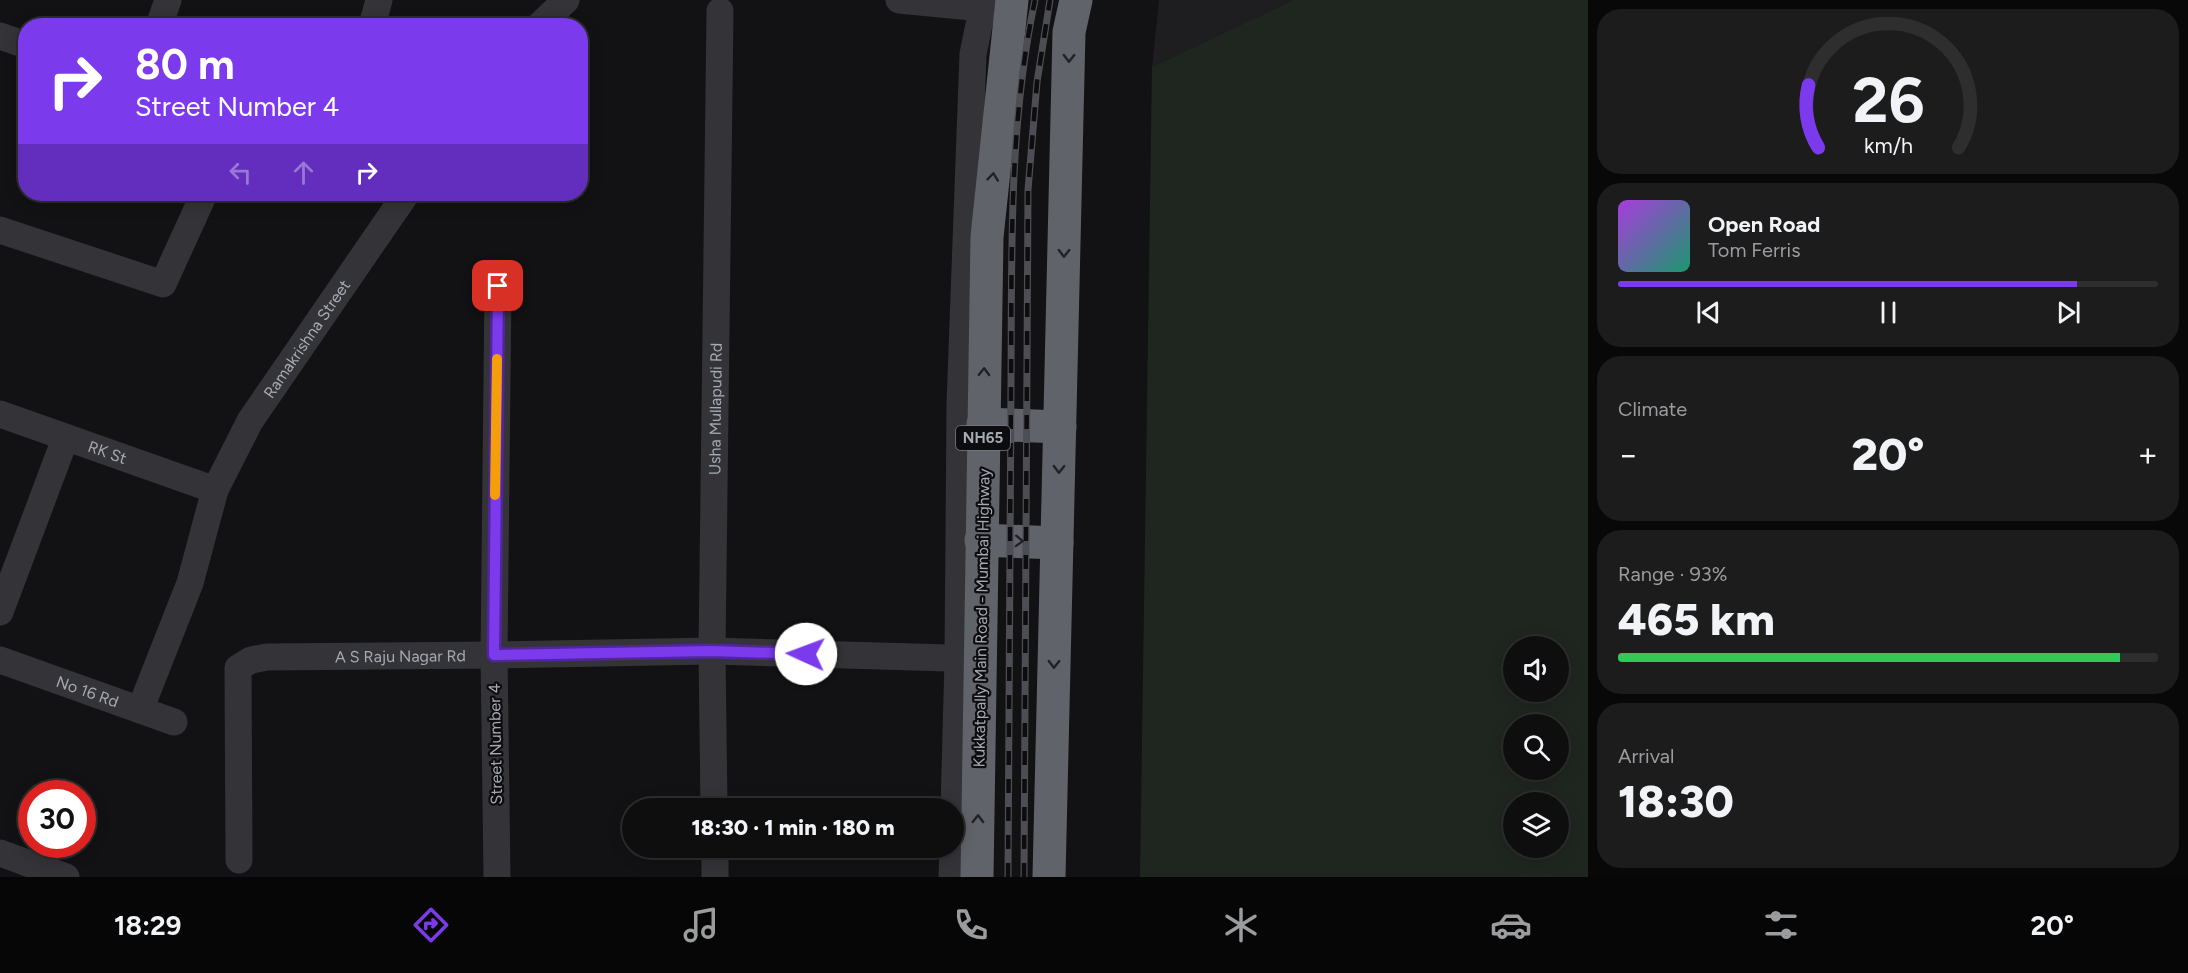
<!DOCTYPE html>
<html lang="en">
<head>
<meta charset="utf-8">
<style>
	:root { --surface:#0e0e0f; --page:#1c1c1d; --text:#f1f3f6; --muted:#9b9c9e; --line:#2e2e2f; --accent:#7c3aed }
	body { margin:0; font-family:Figtree,sans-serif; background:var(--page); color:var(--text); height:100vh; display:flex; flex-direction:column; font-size:22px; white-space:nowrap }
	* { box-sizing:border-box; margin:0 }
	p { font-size:20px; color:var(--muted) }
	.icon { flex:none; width:33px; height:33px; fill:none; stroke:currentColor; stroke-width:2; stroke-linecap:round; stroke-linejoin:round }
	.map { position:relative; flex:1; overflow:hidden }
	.details { display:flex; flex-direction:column; gap:9px; padding:9px; background:#080808; width:600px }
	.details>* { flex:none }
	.hud { position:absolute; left:18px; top:18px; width:570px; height:183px; border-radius:24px; box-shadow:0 3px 15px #0003,0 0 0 2px var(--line); background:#7c3aed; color:#fff; overflow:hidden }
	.buttons { position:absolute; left:1503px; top:636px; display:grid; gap:12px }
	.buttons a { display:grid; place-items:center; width:66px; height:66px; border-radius:50%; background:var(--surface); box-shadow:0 3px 15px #0003,0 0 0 2px var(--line); font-size:30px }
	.speed { position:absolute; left:18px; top:780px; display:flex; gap:12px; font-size:30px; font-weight:700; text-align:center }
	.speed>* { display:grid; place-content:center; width:78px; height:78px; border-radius:50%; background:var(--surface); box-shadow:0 3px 15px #0003,0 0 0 2px var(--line); line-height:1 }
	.speed .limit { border:9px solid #d22; background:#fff; color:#111 }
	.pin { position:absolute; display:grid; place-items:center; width:51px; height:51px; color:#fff; margin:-26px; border-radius:12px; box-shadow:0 3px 9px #0006 }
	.me { position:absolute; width:66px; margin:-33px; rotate:272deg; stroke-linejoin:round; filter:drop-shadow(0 0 4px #0008) }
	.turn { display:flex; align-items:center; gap:21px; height:126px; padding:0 18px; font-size:27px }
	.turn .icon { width:78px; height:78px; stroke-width:2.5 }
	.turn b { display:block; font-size:42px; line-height:51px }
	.lanes { display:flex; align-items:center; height:57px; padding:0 18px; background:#0003; justify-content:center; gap:30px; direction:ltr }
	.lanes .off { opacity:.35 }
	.big { font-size:45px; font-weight:800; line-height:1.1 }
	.details .tile { flex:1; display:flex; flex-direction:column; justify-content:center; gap:9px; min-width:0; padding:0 21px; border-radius:24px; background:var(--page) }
	.details .dial { align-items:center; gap:0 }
	.dial svg { height:156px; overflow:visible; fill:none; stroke:var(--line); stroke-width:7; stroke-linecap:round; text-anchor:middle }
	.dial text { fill:var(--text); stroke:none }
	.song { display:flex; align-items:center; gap:18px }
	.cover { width:72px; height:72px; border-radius:9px; background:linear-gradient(135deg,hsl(280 70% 55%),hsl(160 70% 35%)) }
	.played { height:6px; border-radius:3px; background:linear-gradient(90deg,var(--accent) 85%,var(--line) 85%) }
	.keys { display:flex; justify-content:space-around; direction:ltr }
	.heat { display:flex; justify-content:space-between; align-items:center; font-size:33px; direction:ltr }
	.charge { height:9px; border-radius:4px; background:linear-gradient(90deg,#34c759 93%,var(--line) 0) }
	.trip { position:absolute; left:622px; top:798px; width:342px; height:60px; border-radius:30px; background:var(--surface); box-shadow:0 3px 15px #0003,0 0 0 2px var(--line); font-weight:800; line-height:60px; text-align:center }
	.tabs { display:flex; height:96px; justify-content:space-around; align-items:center; background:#060606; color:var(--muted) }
	.tabs .icon { width:42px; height:42px }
	.tabs .on { color:var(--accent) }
	.tabs b { font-size:27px; color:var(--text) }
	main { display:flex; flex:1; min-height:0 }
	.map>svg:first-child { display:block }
</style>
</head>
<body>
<main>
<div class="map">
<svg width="1588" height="877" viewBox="0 0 1588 877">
	<rect width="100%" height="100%" fill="#121214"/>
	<path fill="#1e1e21" d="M1159 0H1293L1152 67Z"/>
	<path fill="#1f2620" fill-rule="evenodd" d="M1293 0H1588V877H1140L1152 67ZM1514 646H1558V692H1514ZM1514 724H1558V770H1514ZM1514 802H1558V848H1514Z"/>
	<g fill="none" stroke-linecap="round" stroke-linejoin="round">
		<g stroke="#343438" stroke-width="27">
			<path d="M899 0 982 8"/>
			<path d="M159 26 168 0"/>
			<path d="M372 26 379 0"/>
			<path d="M539 26 566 0"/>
			<path d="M0 36 26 45"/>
			<path d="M0 230 163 284 204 194"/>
			<path id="s1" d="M0 414 215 490"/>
			<path d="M0 612 65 439"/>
			<path id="s2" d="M0 660 174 722"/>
			<path id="s3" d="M140 710 190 583 215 490 250 421 406 194"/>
			<path id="s4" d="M714 808 712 651 720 11"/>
			<path d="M954 808 958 659 960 404 973 54 984 0"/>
			<path d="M715 848V877"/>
			<path d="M0 853 66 877"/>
			<path id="s5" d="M239 860 238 668 251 660 267 657 494 655 712 651 981 659"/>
			<path d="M497 877 494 655 498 287"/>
			<path d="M952 877 953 848"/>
		</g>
		<g stroke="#606369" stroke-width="33">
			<path d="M983 424 1060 427"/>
			<path d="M981 540 1057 543"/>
			<path d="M977 877 987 237 1012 0"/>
			<path d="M1049 877 1069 32 1076 0"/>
		</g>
		<defs>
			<g id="rail">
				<path d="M1008 877C1009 714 1010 551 1011 388 1012 259 1008 127 1035 0"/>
				<path d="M1024 877 1028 190 1037 82 1050 0"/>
			</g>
		</defs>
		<use href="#rail" stroke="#4d4e53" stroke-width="7"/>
		<use href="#rail" stroke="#0d0d0f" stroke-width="4.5" stroke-dasharray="14" stroke-linecap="butt"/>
	</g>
	<defs><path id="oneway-chevron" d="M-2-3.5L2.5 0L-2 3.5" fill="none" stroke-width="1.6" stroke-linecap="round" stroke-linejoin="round" transform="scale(1.5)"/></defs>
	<g stroke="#222226">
		<use href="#oneway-chevron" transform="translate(1069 58) rotate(91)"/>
		<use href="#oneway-chevron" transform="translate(993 177) rotate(-84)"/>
		<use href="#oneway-chevron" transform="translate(1064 253) rotate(91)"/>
		<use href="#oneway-chevron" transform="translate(984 372) rotate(-89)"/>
		<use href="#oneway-chevron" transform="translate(1059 469) rotate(91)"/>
		<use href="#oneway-chevron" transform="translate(1019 541) rotate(2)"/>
		<use href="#oneway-chevron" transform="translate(1054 664) rotate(91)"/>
		<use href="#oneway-chevron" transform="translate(978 819) rotate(-89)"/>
	</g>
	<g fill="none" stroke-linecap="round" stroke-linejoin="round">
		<defs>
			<path id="route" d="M498 286 494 655 711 651 806 654"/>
		</defs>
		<use href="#route" stroke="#51269a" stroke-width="15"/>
		<use href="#route" stroke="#7c3aed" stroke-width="10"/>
		<path stroke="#f59e0b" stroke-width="10" d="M495 495 497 359"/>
	</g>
	<g text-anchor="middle" stroke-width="4.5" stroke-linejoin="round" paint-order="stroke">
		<rect fill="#0d0d0f" stroke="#777b82" stroke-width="1.5" x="956" y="426" width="54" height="24" rx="4.5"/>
		<g font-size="15" font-weight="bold" fill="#a5aab3">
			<text x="983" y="443">NH65</text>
		</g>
		<g font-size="16" fill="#a5aab3" stroke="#0d0d0f">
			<text dy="6" stroke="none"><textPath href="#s3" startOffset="410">Ramakrishna Street</textPath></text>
			<text dy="6" stroke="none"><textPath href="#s4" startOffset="399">Usha Mullapudi Rd</textPath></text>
			<text dy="6" stroke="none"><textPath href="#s1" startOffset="114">RK St</textPath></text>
			<text transform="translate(981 618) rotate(-89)" y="6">Kukkatpally Main Road - Mumbai Highway</text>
			<text dy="6" stroke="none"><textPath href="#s5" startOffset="357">A S Raju Nagar Rd</textPath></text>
			<text dy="6" stroke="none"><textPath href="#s2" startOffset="93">No 16 Rd</textPath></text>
			<text transform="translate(495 744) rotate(-91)" y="6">Street Number 4</text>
		</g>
	</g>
</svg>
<div class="buttons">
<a><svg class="icon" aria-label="sound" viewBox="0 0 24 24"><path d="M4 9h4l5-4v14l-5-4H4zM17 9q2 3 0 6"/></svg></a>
<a><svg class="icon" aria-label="search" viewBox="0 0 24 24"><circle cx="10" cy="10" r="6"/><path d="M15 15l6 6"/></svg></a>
<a><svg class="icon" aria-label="layers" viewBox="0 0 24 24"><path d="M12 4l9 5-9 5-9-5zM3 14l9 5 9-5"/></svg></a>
</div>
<div class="speed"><div class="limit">30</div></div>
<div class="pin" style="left:498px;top:286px;background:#d93025"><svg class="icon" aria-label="arrive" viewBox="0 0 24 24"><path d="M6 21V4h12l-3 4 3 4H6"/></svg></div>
<svg class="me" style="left:806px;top:654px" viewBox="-20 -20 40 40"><circle r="19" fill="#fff"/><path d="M0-13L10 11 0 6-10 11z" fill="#7c3aed"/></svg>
<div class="trip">18:30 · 1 min · 180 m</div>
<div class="hud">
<div class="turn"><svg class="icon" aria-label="right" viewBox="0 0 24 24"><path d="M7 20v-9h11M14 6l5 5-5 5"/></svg><div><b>80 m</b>Street Number 4</div></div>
<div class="lanes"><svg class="icon off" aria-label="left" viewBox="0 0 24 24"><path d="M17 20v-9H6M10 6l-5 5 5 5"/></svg><svg class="icon off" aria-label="ahead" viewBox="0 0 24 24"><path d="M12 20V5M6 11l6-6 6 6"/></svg><svg class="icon" aria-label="right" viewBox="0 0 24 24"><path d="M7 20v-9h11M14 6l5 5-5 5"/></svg></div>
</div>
</div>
<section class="details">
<div class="tile dial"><svg viewBox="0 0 100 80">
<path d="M14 69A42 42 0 1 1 86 69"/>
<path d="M14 69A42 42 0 0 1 9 37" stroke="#7c3aed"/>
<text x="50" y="56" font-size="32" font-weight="700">26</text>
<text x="50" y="72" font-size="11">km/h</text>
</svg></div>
<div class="tile">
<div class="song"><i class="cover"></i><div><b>Open Road</b><p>Tom Ferris</p></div></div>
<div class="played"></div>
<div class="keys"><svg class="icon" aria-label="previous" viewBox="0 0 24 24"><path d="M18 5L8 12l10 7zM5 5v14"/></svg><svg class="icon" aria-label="pause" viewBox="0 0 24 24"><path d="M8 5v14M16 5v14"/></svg><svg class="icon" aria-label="next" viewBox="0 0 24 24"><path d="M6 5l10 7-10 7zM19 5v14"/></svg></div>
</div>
<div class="tile"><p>Climate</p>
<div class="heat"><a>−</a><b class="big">20°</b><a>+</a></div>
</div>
<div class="tile"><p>Range · 93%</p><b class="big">465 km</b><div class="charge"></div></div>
<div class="tile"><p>Arrival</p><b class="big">18:30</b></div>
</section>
</main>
<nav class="tabs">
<b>18:29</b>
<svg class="icon on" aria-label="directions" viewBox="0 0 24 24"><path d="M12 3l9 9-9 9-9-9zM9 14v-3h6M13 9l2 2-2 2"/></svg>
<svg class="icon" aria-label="music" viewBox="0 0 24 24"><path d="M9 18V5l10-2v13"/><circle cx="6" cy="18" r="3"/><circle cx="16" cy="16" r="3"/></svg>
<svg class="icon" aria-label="phone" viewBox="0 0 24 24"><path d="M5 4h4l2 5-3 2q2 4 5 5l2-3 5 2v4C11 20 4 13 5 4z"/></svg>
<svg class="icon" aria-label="climate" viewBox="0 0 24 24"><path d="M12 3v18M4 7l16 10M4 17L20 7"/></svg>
<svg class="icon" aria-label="car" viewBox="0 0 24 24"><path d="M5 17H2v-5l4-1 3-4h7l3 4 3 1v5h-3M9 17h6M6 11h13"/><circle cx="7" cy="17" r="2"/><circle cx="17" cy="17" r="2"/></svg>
<svg class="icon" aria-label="filters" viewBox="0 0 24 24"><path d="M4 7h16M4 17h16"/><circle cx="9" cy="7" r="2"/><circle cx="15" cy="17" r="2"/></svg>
<b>20°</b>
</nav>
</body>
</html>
